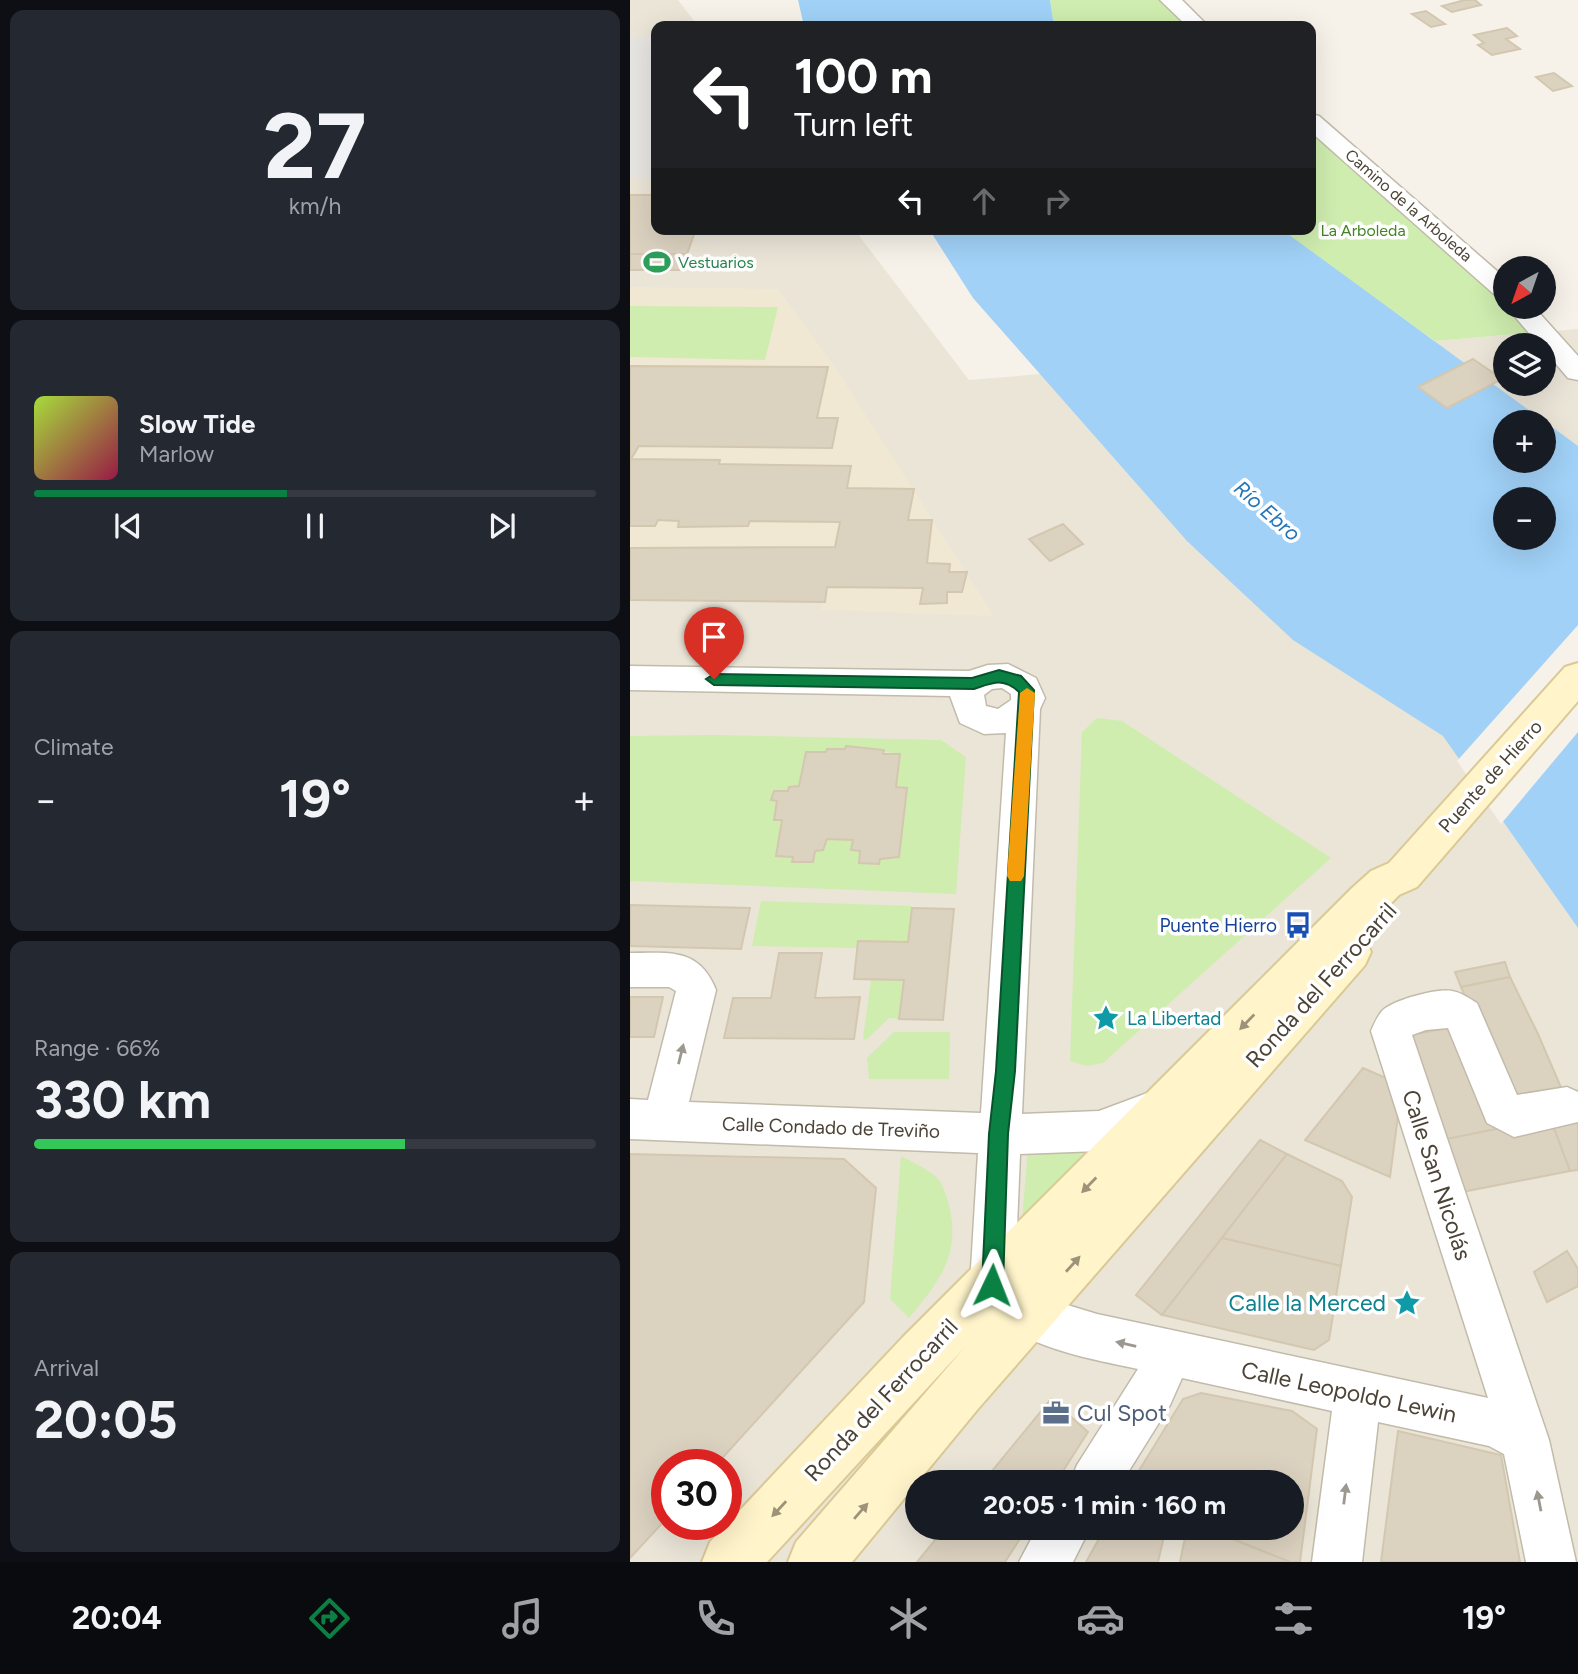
<!DOCTYPE html>
<html lang="en">
<head>
<meta charset="utf-8">
<style>
	:root { --surface:#171b24; --page:#242831; --text:#f1f3f6; --muted:#9ea1a6; --line:#363941; --accent:#0b8043 }
	body { margin:0; font-family:Figtree,sans-serif; background:var(--page); color:var(--text); height:100vh; display:flex; flex-direction:column; font-size:26px; white-space:nowrap }
	* { box-sizing:border-box; margin:0 }
	p { font-size:23px; color:var(--muted) }
	.icon { flex:none; width:38px; height:38px; fill:none; stroke:currentColor; stroke-width:2; stroke-linecap:round; stroke-linejoin:round }
	.map { position:relative; flex:1; overflow:hidden }
	.drawer { display:flex; flex-direction:column; gap:10px; padding:10px; background:#0d0f14; width:630px }
	.drawer>* { flex:none }
	.top-card { position:absolute; left:21px; top:21px; width:665px; height:214px; border-radius:14px; box-shadow:0 7px 28px #0002; background:#202124; color:#fff; overflow:hidden }
	.needle { width:46px; rotate:220deg }
	.tools { position:absolute; left:863px; top:256px; display:grid; gap:14px }
	.tools a { display:grid; place-items:center; width:63px; height:63px; border-radius:50%; background:var(--surface); box-shadow:0 7px 28px #0002; font-size:35px }
	.speed { position:absolute; left:21px; top:1449px; display:flex; gap:14px; font-size:35px; font-weight:700; text-align:center }
	.speed>* { display:grid; place-content:center; width:91px; height:91px; border-radius:50%; background:var(--surface); box-shadow:0 7px 28px #0002; line-height:1 }
	.speed .limit { border:10px solid #d22; background:#fff; color:#111 }
	.pin { position:absolute; display:grid; place-items:center; width:60px; height:60px; color:#fff; margin:-72px -30px; border-radius:50% 50% 50% 0; rotate:-45deg; box-shadow:0 0 7px #0007 }
	.pin .icon { rotate:45deg }
	.me { position:absolute; width:77px; margin:-38px; rotate:2deg; stroke-linejoin:round; filter:drop-shadow(0 0 5px #0008) }
	.turn { display:flex; align-items:center; gap:24px; height:147px; padding:0 28px; font-size:32px }
	.turn .icon { width:91px; height:91px; stroke-width:2.5 }
	.turn b { display:block; font-size:49px; line-height:60px }
	.lanes { display:flex; align-items:center; height:66px; padding:0 28px; background:#0003; justify-content:center; gap:35px; direction:ltr }
	.lanes .off { opacity:.35 }
	.big { font-size:52px; font-weight:700; line-height:1.1 }
	.drawer .widget { flex:1; display:flex; flex-direction:column; justify-content:center; gap:10px; min-width:0; padding:0 24px; border-radius:14px; background:var(--page) }
	.drawer .dial { align-items:center; gap:0 }
	.dial b { font-size:91px; line-height:1 }
	.song { display:flex; align-items:center; gap:21px }
	.cover { width:84px; height:84px; border-radius:10px; background:linear-gradient(135deg,hsl(80 70% 55%),hsl(340 70% 35%)) }
	.played { height:7px; border-radius:4px; background:linear-gradient(90deg,var(--accent) 45%,var(--line) 45%) }
	.keys { display:flex; justify-content:space-around; direction:ltr }
	.heat { display:flex; justify-content:space-between; align-items:center; font-size:38px; direction:ltr }
	.charge { height:10px; border-radius:5px; background:linear-gradient(90deg,#34c759 66%,var(--line) 0) }
	.trip { position:absolute; left:275px; top:1470px; width:399px; height:70px; border-radius:35px; background:var(--surface); box-shadow:0 7px 28px #0002; font-weight:700; line-height:70px; text-align:center }
	.dock { display:flex; height:112px; justify-content:space-around; align-items:center; background:#090b0e; color:var(--muted) }
	.dock .icon { width:49px; height:49px }
	.dock .selected { color:var(--accent) }
	.dock b { font-size:32px; color:var(--text) }
	main { display:flex; flex:1; min-height:0 }
	.map>svg:first-child { display:block }
</style>
</head>
<body>
<main>
<section class="drawer">
<div class="widget dial"><b>27</b><p>km/h</p></div>
<div class="widget">
<div class="song"><i class="cover"></i><div><b>Slow Tide</b><p>Marlow</p></div></div>
<div class="played"></div>
<div class="keys"><svg class="icon" aria-label="previous" viewBox="0 0 24 24"><path d="M18 5L8 12l10 7zM5 5v14"/></svg><svg class="icon" aria-label="pause" viewBox="0 0 24 24"><path d="M8 5v14M16 5v14"/></svg><svg class="icon" aria-label="next" viewBox="0 0 24 24"><path d="M6 5l10 7-10 7zM19 5v14"/></svg></div>
</div>
<div class="widget"><p>Climate</p>
<div class="heat"><a>−</a><b class="big">19°</b><a>+</a></div>
</div>
<div class="widget"><p>Range · 66%</p><b class="big">330 km</b><div class="charge"></div></div>
<div class="widget"><p>Arrival</p><b class="big">20:05</b></div>
</section>
<div class="map">
<svg width="948" height="1562" viewBox="0 0 948 1562">
	<rect width="100%" height="100%" fill="#f6f2e9"/>
	<path fill="#eae5d7" fill-rule="evenodd" d="M0 0H48L68 26H26V229H224L339 380 948 329V1562H0ZM875 345H914V383H875ZM875 422H914V460H875ZM875 499H914V537H875ZM37 1465H96V1524H37ZM287 1482H662V1528H287Z"/>
	<path fill="#f0e8d2" d="M0 287 148 289 205 367 364 616 191 610 194 602 0 600Z"/>
	<g fill="#cfedaf" fill-rule="evenodd">
		<path d="M420 0H540L568 26H424Z"/>
		<path d="M681 121 875 291V306H889L912 332 805 341 647 229H681Z"/>
		<path d="M0 306 148 307 135 360 0 357Z"/>
		<path d="M467 718 492 721 701 858 473 1063 456 1066 440 1061 452 732Z"/>
		<path d="M87 735 311 740 336 757 326 894 0 881V736ZM216 746 270 754 266 787 277 788 268 858 250 859 249 864 229 863 230 851 221 849 223 840 197 839 193 850 185 851 183 862H163V857L147 856 152 820 144 819 147 801 141 800 144 791H158L159 787 169 786 197 749H215Z"/>
		<path d="M131 901 282 906 278 942 228 941 227 948 122 946Z"/>
		<path d="M241 980H274L269 1019 259 1018 236 1040 233 1039Z"/>
		<path d="M264 1032H320L319 1079H239L237 1058Z"/>
		<path d="M398 1149 463 1152 392 1220Z"/>
		<path d="M271 1156C282 1162 299 1169 308 1179 314 1186 318 1201 320 1210 330 1257 307 1284 279 1318L260 1299Z"/>
	</g>
	<path fill="#e7e5e1" d="M21 35 26 44V177H0V39Z"/>
	<g fill="#a1d1f7" fill-rule="evenodd">
		<path d="M168 0H420L424 26H174Z"/>
		<path d="M299 229H651L948 446V928L813 736 663 640 557 541 343 298ZM875 422H914V460H875ZM875 499H914V537H875Z"/>
	</g>
	<path fill="#f6f2e9" d="M948 625V732L871 824 827 761Z"/>
	<g fill="#dcd2c0" stroke="#d4c7b0" stroke-width="2">
		<path d="M835 0H845L851 5 822 12 812 6Z"/>
		<path d="M796 11 815 24 801 27 782 14Z"/>
		<path d="M877 28 887 36 876 39 890 49 862 55 848 45 854 43 844 35Z"/>
		<path d="M924 73 942 86 923 91 906 77Z"/>
		<path d="M0 195H26V229H66L57 254H0Z"/>
		<path d="M0 254H57L51 270H0Z"/>
		<path d="M843 359 872 379 817 408 788 387Z"/>
		<path d="M0 366 198 367 187 418H208L202 448 9 446 1 459 90 460 89 464 221 466 217 488 284 489 278 520H302L297 563 320 564 319 572H337L332 592H317V603L290 604 293 588 197 587 195 602 0 600V548L205 547 210 522 120 521 118 526 48 527 49 521 28 520 25 526H0Z"/>
		<path d="M433 524 453 544 420 561 399 539Z"/>
		<path d="M216 746 254 750 253 754H270L266 787 277 788 269 857 250 859 249 864 229 863 230 851 221 850 223 840 197 839 193 850 185 851 183 862H162L163 857 146 856 152 820H144L147 801 141 800 144 791H158L159 787 169 786 176 752H196L197 749H215Z"/>
		<path d="M0 905 120 908 111 949 0 946Z"/>
		<path d="M282 908 324 909 313 1020 269 1019 274 980 224 979 228 941 278 942Z"/>
		<path d="M149 953H192L185 998 230 997 224 1039 94 1038 103 998H141Z"/>
		<path d="M875 962 880 977 831 987 825 972Z"/>
		<path d="M880 977 908 1034 936 1099 882 1108 831 987Z"/>
		<path d="M0 997H33L24 1037H0Z"/>
		<path d="M830 1026 869 1129 812 1140 774 1036Z"/>
		<path d="M733 1068 772 1085 760 1177 675 1140Z"/>
		<path d="M948 1114V1170L940 1171 920 1118Z"/>
		<path d="M920 1118 940 1171 832 1192 812 1140Z"/>
		<path d="M630 1140 657 1154 532 1315 506 1295Z"/>
		<path d="M0 1154 214 1159 246 1188 234 1302 86 1465H37V1518L0 1558Z"/>
		<path d="M657 1154 712 1181 722 1197 711 1266 592 1238Z"/>
		<path d="M592 1238 711 1266 699 1340 684 1350 532 1315Z"/>
		<path d="M937 1251 948 1269V1286L917 1302 904 1272Z"/>
		<path d="M571 1393 662 1411 687 1429 670 1562H660L575 1528H662V1482H502L553 1399Z"/>
		<path d="M421 1399 458 1432 426 1482H353Z"/>
		<path d="M768 1431 871 1455 890 1562H751Z"/>
		<path d="M315 1528H397L375 1562H287Z"/>
		<path d="M475 1528H536L528 1562H456Z"/>
		<path d="M557 1528H575L660 1562H550Z"/>
	</g>
	<g fill="none" stroke-linecap="round" stroke-linejoin="round">
		<defs>
			<g id="minor">
				<path d="M530 0H552L578 26H557Z"/>
				<path d="M681 114 689 116 875 278V299L866 296 681 132Z"/>
				<path d="M876 306H903L948 356V380L938 378 914 350V345H909Z"/>
				<path d="M378 664 406 678 415 698 410 709 392 1114 469 1111 528 1089 543 1095 549 1109 543 1123 469 1151 390 1154 385 1275 411 1297 467 1314 858 1398 741 1031C744 1024 747 1017 752 1011 763 1000 807 988 822 991 831 992 840 999 847 1003L887 1095 937 1087 948 1092V1122L884 1137 857 1123 818 1028 796 1030 782 1035 919 1440 946 1562H896L874 1454 859 1446 748 1422 732 1562H682L702 1411 552 1378 540 1405 492 1482H440L447 1465 508 1369C452 1357 364 1343 340 1285L348 1153 0 1139V1099L18 1100 46 991 39 987H0V953C39 953 69 947 86 990L59 1102 351 1113 376 733 354 734 330 723 320 696 0 690V666L339 671 358 665ZM372 688 381 694V700L368 709 356 706 354 695 362 689Z"/>
				<path d="M407 1528H460L443 1562H389Z"/>
			</g>
			<path id="secondary" d="M948 663V701L787 887 769 895 728 937 735 939 741 952 735 965 347 1410 222 1562H158L166 1542 335 1347 137 1562H72L80 1542 273 1337 722 888 741 871 759 863 935 667Z"/>
		</defs>
		<use href="#minor" stroke="#c2bbab" stroke-width="3"/>
		<use href="#secondary" stroke="#dac995" stroke-width="4"/>
		<use href="#minor" fill="#fff" fill-rule="evenodd"/>
		<use href="#secondary" fill="#fff4ca" fill-rule="evenodd"/>
	</g>
	<defs><path id="oneway-solid" d="M-6-.8H1V-3.2L6.5 0L1 3.2V.8H-6Z" transform="scale(1.75)"/></defs>
	<g fill="#9c9379">
		<use href="#oneway-solid" transform="translate(617 1022) rotate(134)"/>
		<use href="#oneway-solid" transform="translate(459 1185) rotate(134)"/>
		<use href="#oneway-solid" transform="translate(443 1264) rotate(-48)"/>
		<use href="#oneway-solid" transform="translate(149 1509) rotate(133)"/>
		<use href="#oneway-solid" transform="translate(231 1511) rotate(-49)"/>
	</g>
	<g fill="#9c9890">
		<use href="#oneway-solid" transform="translate(51 1054) rotate(-76)"/>
		<use href="#oneway-solid" transform="translate(496 1344) rotate(-167)"/>
		<use href="#oneway-solid" transform="translate(715 1494) rotate(-83)"/>
		<use href="#oneway-solid" transform="translate(909 1501) rotate(-101)"/>
	</g>
	<path fill="#0b8043" stroke="#07532c" stroke-width="2" d="M369 670 391 676 404 690 385 1071 378 1134 373 1285 370 1293 362 1296 355 1293 352 1285 359 1134 366 1071 389 692C373 677 362 683 344 689L84 685 76 679 84 674 342 678Z"/>
	<path fill="#f59e0b" d="M397 688 405 693 394 876 391 881H380L377 876 390 693Z"/>
	<defs>
		<symbol id="stadium-bare" viewBox="-9 -9 18 18"><path d="M0-5a6.5 5 0 1 0 0 10a6.5 5 0 1 0 0-10ZM-3.5-1.8h7v3.6h-7Z" fill="#2e9e5b" stroke="#fff" stroke-width="2.5" paint-order="stroke"/></symbol>
		<symbol id="bus-bare" viewBox="-9 -9 18 18"><path d="M-5-6H5V4H4V6H2V4H-2V6H-4V4H-5ZM-3.5-4V0h7V-4ZM-3.5 1.2v1.5H-2V1.2ZM2 1.2v1.5H3.5V1.2Z" fill="#1a4fb4" stroke="#fff" stroke-width="2.5" paint-order="stroke"/></symbol>
		<symbol id="sight-bare" viewBox="-9 -9 18 18"><path d="M0-6L1.8-2.2L6-1.7L2.9 1.2L3.7 5.4L0 3.3L-3.7 5.4L-2.9 1.2L-6-1.7L-1.8-2.2Z" fill="#0f9aa8" stroke="#fff" stroke-width="2.5" paint-order="stroke"/></symbol>
		<symbol id="office-bare" viewBox="-9 -9 18 18"><path d="M-6-3h4V-5.5h4V-3h4V5H-6ZM-1-4.5V-3h2v-1.5ZM-6 0V1H6V0Z" fill="#5c6f8a" stroke="#fff" stroke-width="2.5" paint-order="stroke"/></symbol>
	</defs>
	<g fill-rule="evenodd">
		<use href="#stadium-bare" x="8" y="243" width="38" height="38"/>
		<use href="#bus-bare" x="649" y="906" width="38" height="38"/>
		<use href="#sight-bare" x="457" y="999" width="38" height="38"/>
		<use href="#sight-bare" x="758" y="1284" width="38" height="38"/>
		<use href="#office-bare" x="407" y="1394" width="38" height="38"/>
	</g>
	<g text-anchor="middle" stroke-width="7" stroke-linejoin="round" paint-order="stroke">
		<g font-size="16" fill="#4b4336" stroke="#fff">
			<text transform="translate(779 205) rotate(41)" y="6">Camino de la Arboleda</text>
		</g>
		<g font-size="16" fill="#458323" stroke="#fff">
			<text x="733" y="236">La Arboleda</text>
		</g>
		<g font-size="16" fill="#27864d" stroke="#fff" text-anchor="start">
			<text x="48" y="268">Vestuarios</text>
		</g>
		<g font-size="19" fill="#4b4336" stroke="#fff">
			<text transform="translate(860 776) rotate(-48)" y="7">Puente de Hierro</text>
			<text transform="translate(201 1127) rotate(2)" y="7">Calle Condado de Treviño</text>
		</g>
		<g font-size="19" fill="#164399" stroke="#fff" text-anchor="end">
			<text x="647" y="932">Puente Hierro</text>
		</g>
		<g font-size="19" fill="#0d838f" stroke="#fff" text-anchor="start">
			<text x="497" y="1025">La Libertad</text>
		</g>
		<g font-size="21" font-style="italic" fill="#2476b8" stroke="#fff">
			<text transform="translate(637 511) rotate(41)" y="7">Río Ebro</text>
		</g>
		<g font-size="23" fill="#4b4336" stroke="#fff">
			<text transform="translate(691 985) rotate(-48)" y="8">Ronda del Ferrocarril</text>
			<text transform="translate(807 1175) rotate(72)" y="8">Calle San Nicolás</text>
			<text transform="translate(719 1392) rotate(12)" y="8">Calle Leopoldo Lewin</text>
			<text transform="translate(251 1400) rotate(-47)" y="8">Ronda del Ferrocarril</text>
		</g>
		<g font-size="23" fill="#0d838f" stroke="#fff" text-anchor="end">
			<text x="756" y="1311">Calle la Merced</text>
		</g>
		<g font-size="23" fill="#4e5e75" stroke="#fff" text-anchor="start">
			<text x="447" y="1421">Cul Spot</text>
		</g>
	</g>
</svg>
<div class="tools">
<a><svg class="needle" viewBox="-14 -14 28 28"><path d="M0-13l5 13h-10z" fill="#e53935"/><path d="M0 13l5-13h-10z" fill="#9ea1a6"/></svg></a>
<a><svg class="icon" aria-label="layers" viewBox="0 0 24 24"><path d="M12 4l9 5-9 5-9-5zM3 14l9 5 9-5"/></svg></a>
<a>+</a>
<a>−</a>
</div>
<div class="speed"><div class="limit">30</div></div>
<div class="pin" style="left:84px;top:679px;background:#d93025"><svg class="icon" aria-label="arrive" viewBox="0 0 24 24"><path d="M6 21V4h12l-3 4 3 4H6"/></svg></div>
<svg class="me" style="left:362px;top:1285px" viewBox="-20 -20 40 40"><path d="M0-17L14 15 0 8-14 15z" fill="#0b8043" stroke="#fff" stroke-width="4"/></svg>
<div class="trip">20:05 · 1 min · 160 m</div>
<div class="top-card">
<div class="turn"><svg class="icon" aria-label="left" viewBox="0 0 24 24"><path d="M17 20v-9H6M10 6l-5 5 5 5"/></svg><div><b>100 m</b>Turn left</div></div>
<div class="lanes"><svg class="icon" aria-label="left" viewBox="0 0 24 24"><path d="M17 20v-9H6M10 6l-5 5 5 5"/></svg><svg class="icon off" aria-label="ahead" viewBox="0 0 24 24"><path d="M12 20V5M6 11l6-6 6 6"/></svg><svg class="icon off" aria-label="right" viewBox="0 0 24 24"><path d="M7 20v-9h11M14 6l5 5-5 5"/></svg></div>
</div>
</div>
</main>
<nav class="dock">
<b>20:04</b>
<svg class="icon selected" aria-label="directions" viewBox="0 0 24 24"><path d="M12 3l9 9-9 9-9-9zM9 14v-3h6M13 9l2 2-2 2"/></svg>
<svg class="icon" aria-label="music" viewBox="0 0 24 24"><path d="M9 18V5l10-2v13"/><circle cx="6" cy="18" r="3"/><circle cx="16" cy="16" r="3"/></svg>
<svg class="icon" aria-label="phone" viewBox="0 0 24 24"><path d="M5 4h4l2 5-3 2q2 4 5 5l2-3 5 2v4C11 20 4 13 5 4z"/></svg>
<svg class="icon" aria-label="climate" viewBox="0 0 24 24"><path d="M12 3v18M4 7l16 10M4 17L20 7"/></svg>
<svg class="icon" aria-label="car" viewBox="0 0 24 24"><path d="M5 17H2v-5l4-1 3-4h7l3 4 3 1v5h-3M9 17h6M6 11h13"/><circle cx="7" cy="17" r="2"/><circle cx="17" cy="17" r="2"/></svg>
<svg class="icon" aria-label="filters" viewBox="0 0 24 24"><path d="M4 7h16M4 17h16"/><circle cx="9" cy="7" r="2"/><circle cx="15" cy="17" r="2"/></svg>
<b>19°</b>
</nav>
</body>
</html>
